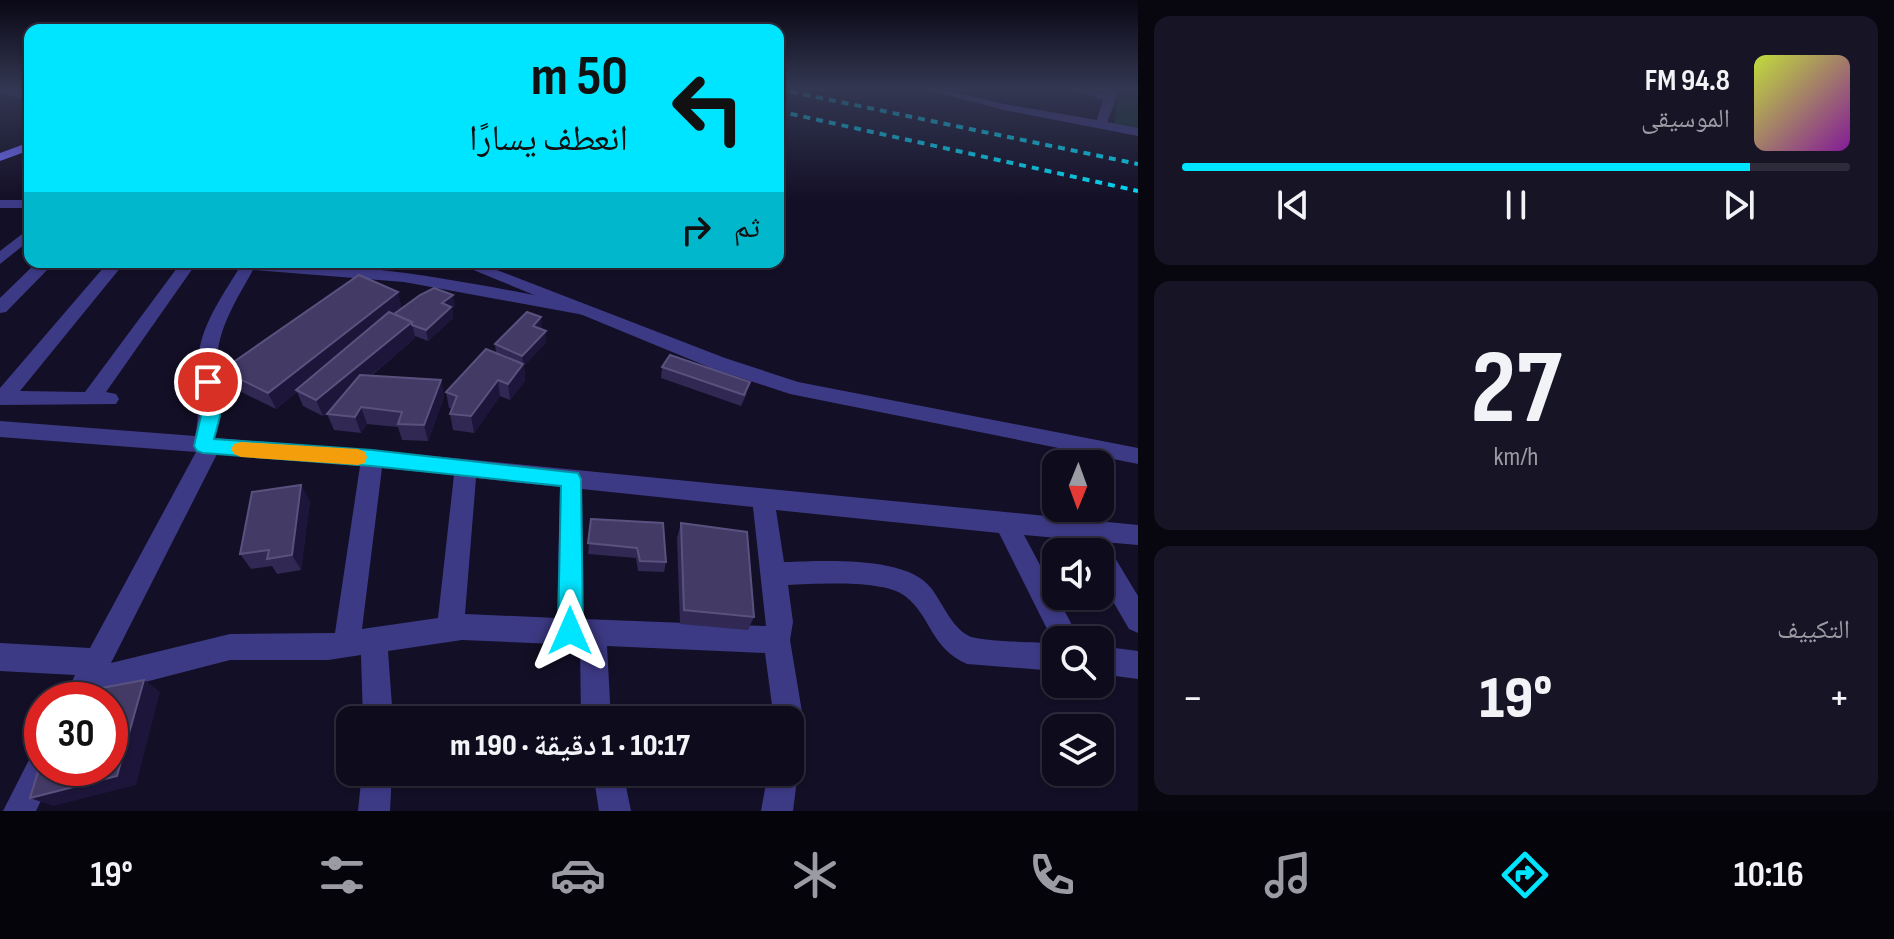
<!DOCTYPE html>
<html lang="ar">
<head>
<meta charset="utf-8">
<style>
	:root { --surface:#0e0b1c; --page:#171425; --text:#f1f3f6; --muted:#9b9ba3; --line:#2e2b3b; --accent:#00e5ff }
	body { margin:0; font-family:"Sofia Sans Condensed","Noto Naskh Arabic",sans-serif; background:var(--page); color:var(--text); direction:rtl; height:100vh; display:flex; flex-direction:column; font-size:30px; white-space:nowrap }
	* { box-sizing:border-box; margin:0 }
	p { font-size:26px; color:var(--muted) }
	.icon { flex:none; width:44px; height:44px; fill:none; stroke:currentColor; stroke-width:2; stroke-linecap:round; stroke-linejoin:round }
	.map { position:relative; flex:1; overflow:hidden; direction:ltr }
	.panel { display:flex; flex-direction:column; gap:16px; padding:16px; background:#08060f; width:756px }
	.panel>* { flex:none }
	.guide { position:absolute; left:24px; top:24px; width:760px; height:244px; border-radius:16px; box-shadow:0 2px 6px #0004,0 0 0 2px var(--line); direction:rtl; background:#00e5ff; color:#111; overflow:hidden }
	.needle { width:52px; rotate:181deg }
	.tools { position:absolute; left:1042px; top:450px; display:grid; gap:16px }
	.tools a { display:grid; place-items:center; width:72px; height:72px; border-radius:16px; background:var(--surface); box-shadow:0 2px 6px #0004,0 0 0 2px var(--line); font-size:40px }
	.speed { position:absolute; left:24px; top:682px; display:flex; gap:16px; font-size:40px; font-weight:700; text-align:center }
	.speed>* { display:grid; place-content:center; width:104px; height:104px; border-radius:50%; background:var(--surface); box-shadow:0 2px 6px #0004,0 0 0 2px var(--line); line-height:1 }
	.speed .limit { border:12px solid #d22; background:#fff; color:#111 }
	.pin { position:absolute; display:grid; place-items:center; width:68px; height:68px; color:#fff; margin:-34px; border:4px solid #fff; border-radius:50%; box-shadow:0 2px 8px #0007 }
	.me { position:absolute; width:88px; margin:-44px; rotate:0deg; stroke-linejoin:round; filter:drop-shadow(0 0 6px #0008) }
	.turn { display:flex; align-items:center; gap:28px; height:168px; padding:0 24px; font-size:36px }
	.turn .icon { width:104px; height:104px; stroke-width:2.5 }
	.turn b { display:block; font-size:56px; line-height:68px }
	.then { display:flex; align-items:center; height:76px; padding:0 24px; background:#0003; gap:16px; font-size:30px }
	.big { font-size:60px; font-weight:800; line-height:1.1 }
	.panel .widget { flex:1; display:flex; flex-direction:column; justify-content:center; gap:12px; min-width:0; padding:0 28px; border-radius:16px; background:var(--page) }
	.panel .dial { align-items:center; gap:0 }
	.dial b { font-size:104px; line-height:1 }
	.song { display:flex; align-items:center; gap:24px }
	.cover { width:96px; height:96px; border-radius:12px; background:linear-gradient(135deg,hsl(70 70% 55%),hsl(290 70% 35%)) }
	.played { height:8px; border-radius:4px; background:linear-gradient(90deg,var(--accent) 85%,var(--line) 85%) }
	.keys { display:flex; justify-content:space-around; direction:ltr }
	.heat { display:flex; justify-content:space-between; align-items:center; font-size:44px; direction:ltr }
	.trip { position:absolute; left:336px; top:706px; width:468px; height:80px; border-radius:16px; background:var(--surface); box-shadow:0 2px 6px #0004,0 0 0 2px var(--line); font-weight:800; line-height:80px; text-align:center; direction:rtl }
	.dock { display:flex; height:128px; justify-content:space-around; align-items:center; background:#06040b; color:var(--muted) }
	.dock .icon { width:56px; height:56px }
	.dock .selected { color:var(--accent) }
	.dock b { font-size:36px; color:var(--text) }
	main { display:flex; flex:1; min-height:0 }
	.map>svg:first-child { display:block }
</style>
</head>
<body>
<main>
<section class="panel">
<div class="widget">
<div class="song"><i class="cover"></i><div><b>94.8 FM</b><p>الموسيقى</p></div></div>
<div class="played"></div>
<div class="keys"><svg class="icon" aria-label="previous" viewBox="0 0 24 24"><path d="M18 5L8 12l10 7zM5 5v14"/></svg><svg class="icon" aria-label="pause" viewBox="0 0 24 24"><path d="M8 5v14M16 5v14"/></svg><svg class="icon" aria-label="next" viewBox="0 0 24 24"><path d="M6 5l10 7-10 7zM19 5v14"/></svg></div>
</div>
<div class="widget dial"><b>27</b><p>km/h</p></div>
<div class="widget"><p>التكييف</p>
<div class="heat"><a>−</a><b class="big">19°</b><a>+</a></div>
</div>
</section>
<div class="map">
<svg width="1138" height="811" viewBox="0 0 1138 811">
	<rect width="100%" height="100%" fill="#130f26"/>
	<path fill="#12302f" d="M1119 88H1138V128L1114 124Z"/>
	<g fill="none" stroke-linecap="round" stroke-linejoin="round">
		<g fill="#3d3a85" fill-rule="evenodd">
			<path d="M0 88 30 95V102L0 92Z"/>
			<path d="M921 88H937L1004 104 1097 120 1103 100 1068 88H1083L1104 94 1105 88H1115L1116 99 1107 122 1138 128V136L1004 110Z"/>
			<rect x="0" y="200" width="30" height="8"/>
			<path d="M30 228V240L0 264V251Z"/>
			<path d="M37 262C139 262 241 258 343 266 424 273 504 289 584 305L593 310 584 315 404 282 253 270C237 299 217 329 217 363 216 389 221 412 215 438L372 450 1138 525V545L1024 535 1080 640H1056V671L967 664C930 648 932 617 905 596 883 579 815 584 788 585L793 622 790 640 805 730V745L801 756 791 760 798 772 793 811H761L768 772H790V720H774L765 653 607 646 611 720H581L580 645 462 640 388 651 393 720H363L361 655 328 660H230L95 695 92 700H63L75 675 0 671V643L90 648 196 452 0 437V421L195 436C201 410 196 387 198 361 200 327 221 298 238 270L193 268 106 392 116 394 119 399 116 404 0 405V388L104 267 51 266 6 312 0 313V298ZM121 267 177 268 85 392 20 391ZM217 454 360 466 335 633 230 634 111 663ZM382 468 454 475 438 618 362 629ZM476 478 560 487 557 618 465 614ZM582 489 753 507 766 626 583 619ZM776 510 999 533 1054 643C1036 642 983 642 969 636 952 628 942 602 931 588 906 555 822 561 784 562Z"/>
			<path d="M1100 545 1109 548 1138 596V633L1129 629 1100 579V552H1090Z"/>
			<path d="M1100 646 1138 651V679L1100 674Z"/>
			<path d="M42 752V768H57L36 811H3L31 756Z"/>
			<path d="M362 772H392L390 811H358Z"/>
			<path d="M593 772H623L631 811H599Z"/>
		</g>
		<path fill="#3d3a85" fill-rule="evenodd" d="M454 262H476L725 358 798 382 1138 448V464L790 394 711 368Z"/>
		<path fill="#6f6bff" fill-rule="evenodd" d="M30 142V150L0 161V153Z"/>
		<g stroke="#00e5ff" stroke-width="4" stroke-dasharray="7 6" stroke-linecap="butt">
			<path d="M778 89 1138 164"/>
			<path d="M778 111 1138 191"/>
		</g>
	</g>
	<g fill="#312854">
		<path d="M455 306 452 308 453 318 428 341 415 336V338L371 376 441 380 444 397 428 441 402 440 398 427 367 424 361 433 334 430 327 414 330 411 323 416 303 406 297 392 276 409 231 387 222 370 402 308Z"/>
		<path d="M541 317V329L546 342 524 366 525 381 510 400 500 396 474 433 453 430 450 414 452 409 449 408 446 392 496 353 495 344Z"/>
		<path d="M662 367 747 393 741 406 661 378Z"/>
		<path d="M310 501 301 570 277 574 272 566 251 569 240 554Z"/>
		<path d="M591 519 666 562 664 572 638 571 636 558 588 554Z"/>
		<path d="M681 523 754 617 748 630 680 624 677 538Z"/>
	</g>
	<g fill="#1d163a">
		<path d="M398 292 402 308 296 390 297 392 276 409 268 393Z"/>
		<path d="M453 295 455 306 452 308 453 318 428 341 426 330 442 303Z"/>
		<path d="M541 317 542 328 533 337V326Z"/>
		<path d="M412 322 415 338 323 416 316 400Z"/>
		<path d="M546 331V342L524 366 525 381 510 400 508 384 523 365 522 356Z"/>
		<path d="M441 380 444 397 428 441 424 425Z"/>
		<path d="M498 380 500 396 474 433 471 416Z"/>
		<path d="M361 407 367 424 361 433 355 417Z"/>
		<path d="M301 485 310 501 301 570 292 555Z"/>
		<path d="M144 680 160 692 136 785 53 806 30 798Z"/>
	</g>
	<g fill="#433a66" stroke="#5a527e" stroke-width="2">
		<path d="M359 275 398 292 268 393 222 370Z"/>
		<path d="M434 288 453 295 442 303 451 307 426 330 412 325V322L394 314 420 295Z"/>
		<path d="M389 312 412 322 316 400 296 390Z"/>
		<path d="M527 312 541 317 533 326 546 331 522 356 495 344Z"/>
		<path d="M486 349 523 364 508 384 498 380 471 416 450 414 457 396 446 392Z"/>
		<path d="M670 355 750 382 744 395 662 367Z"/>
		<path d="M360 375 441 380 424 425 398 424 402 412 361 407 355 417 327 414Z"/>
		<path d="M301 485 292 555 267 559 269 550 240 554 252 492Z"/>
		<path d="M591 519 663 523 666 562 640 561 637 548 588 543Z"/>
		<path d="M681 523 747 532 754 617 684 610Z"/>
		<path d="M144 680 117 776 30 798 42 759V768H110V700H70L75 693Z"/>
	</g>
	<linearGradient id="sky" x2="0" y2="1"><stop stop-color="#0a0815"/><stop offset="0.44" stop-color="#333752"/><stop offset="1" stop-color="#333752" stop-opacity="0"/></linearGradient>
	<rect width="1138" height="201" fill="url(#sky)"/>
	<path fill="#00e5ff" stroke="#0095a6" stroke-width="2" d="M208 375 217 382 220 416 214 439 372 450 578 473 581 479 583 631 579 639 570 642 562 639 558 631 561 486 372 466 203 453 197 451 194 446 201 416 200 382Z"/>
	<path fill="#f59e0b" d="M241 442 358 449 365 452 367 457 365 463 358 465 241 457 234 454 231 449 234 444Z"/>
</svg>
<div class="tools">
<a><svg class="needle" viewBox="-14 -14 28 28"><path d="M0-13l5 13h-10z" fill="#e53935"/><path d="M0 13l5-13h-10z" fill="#9b9ba3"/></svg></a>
<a><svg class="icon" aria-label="sound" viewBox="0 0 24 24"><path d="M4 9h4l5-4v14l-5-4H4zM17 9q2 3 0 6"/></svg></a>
<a><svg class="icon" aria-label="search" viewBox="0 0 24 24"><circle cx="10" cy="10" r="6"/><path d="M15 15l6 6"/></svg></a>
<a><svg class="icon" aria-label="layers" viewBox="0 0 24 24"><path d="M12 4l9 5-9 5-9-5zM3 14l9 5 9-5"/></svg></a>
</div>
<div class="speed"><div class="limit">30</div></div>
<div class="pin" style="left:208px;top:382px;background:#d93025"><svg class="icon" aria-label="arrive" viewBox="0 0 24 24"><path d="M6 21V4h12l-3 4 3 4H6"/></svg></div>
<svg class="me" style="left:570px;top:631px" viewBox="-20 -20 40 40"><path d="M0-17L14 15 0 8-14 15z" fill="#00e5ff" stroke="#fff" stroke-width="4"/></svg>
<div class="trip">10:17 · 1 دقيقة · 190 m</div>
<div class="guide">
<div class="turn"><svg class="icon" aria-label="left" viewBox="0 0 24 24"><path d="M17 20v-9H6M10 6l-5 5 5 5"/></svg><div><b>50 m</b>انعطف يسارًا</div></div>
<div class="then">ثم<svg class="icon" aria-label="right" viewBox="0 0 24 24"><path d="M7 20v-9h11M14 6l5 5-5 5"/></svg></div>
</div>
</div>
</main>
<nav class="dock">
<b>10:16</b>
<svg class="icon selected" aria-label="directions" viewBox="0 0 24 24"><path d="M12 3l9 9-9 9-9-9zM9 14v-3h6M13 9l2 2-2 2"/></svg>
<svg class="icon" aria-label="music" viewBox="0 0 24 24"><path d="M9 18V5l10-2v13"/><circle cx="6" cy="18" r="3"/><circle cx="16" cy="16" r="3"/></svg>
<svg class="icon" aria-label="phone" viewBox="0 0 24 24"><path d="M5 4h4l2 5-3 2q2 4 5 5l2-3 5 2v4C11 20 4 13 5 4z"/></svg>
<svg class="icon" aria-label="climate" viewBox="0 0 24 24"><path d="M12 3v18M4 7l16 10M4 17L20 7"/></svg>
<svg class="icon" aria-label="car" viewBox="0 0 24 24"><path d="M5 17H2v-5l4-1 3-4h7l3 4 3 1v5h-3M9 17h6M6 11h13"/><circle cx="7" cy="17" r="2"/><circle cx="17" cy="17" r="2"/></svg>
<svg class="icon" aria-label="filters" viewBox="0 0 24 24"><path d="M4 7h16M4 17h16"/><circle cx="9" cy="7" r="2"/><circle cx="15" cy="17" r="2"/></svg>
<b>19°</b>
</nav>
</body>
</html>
